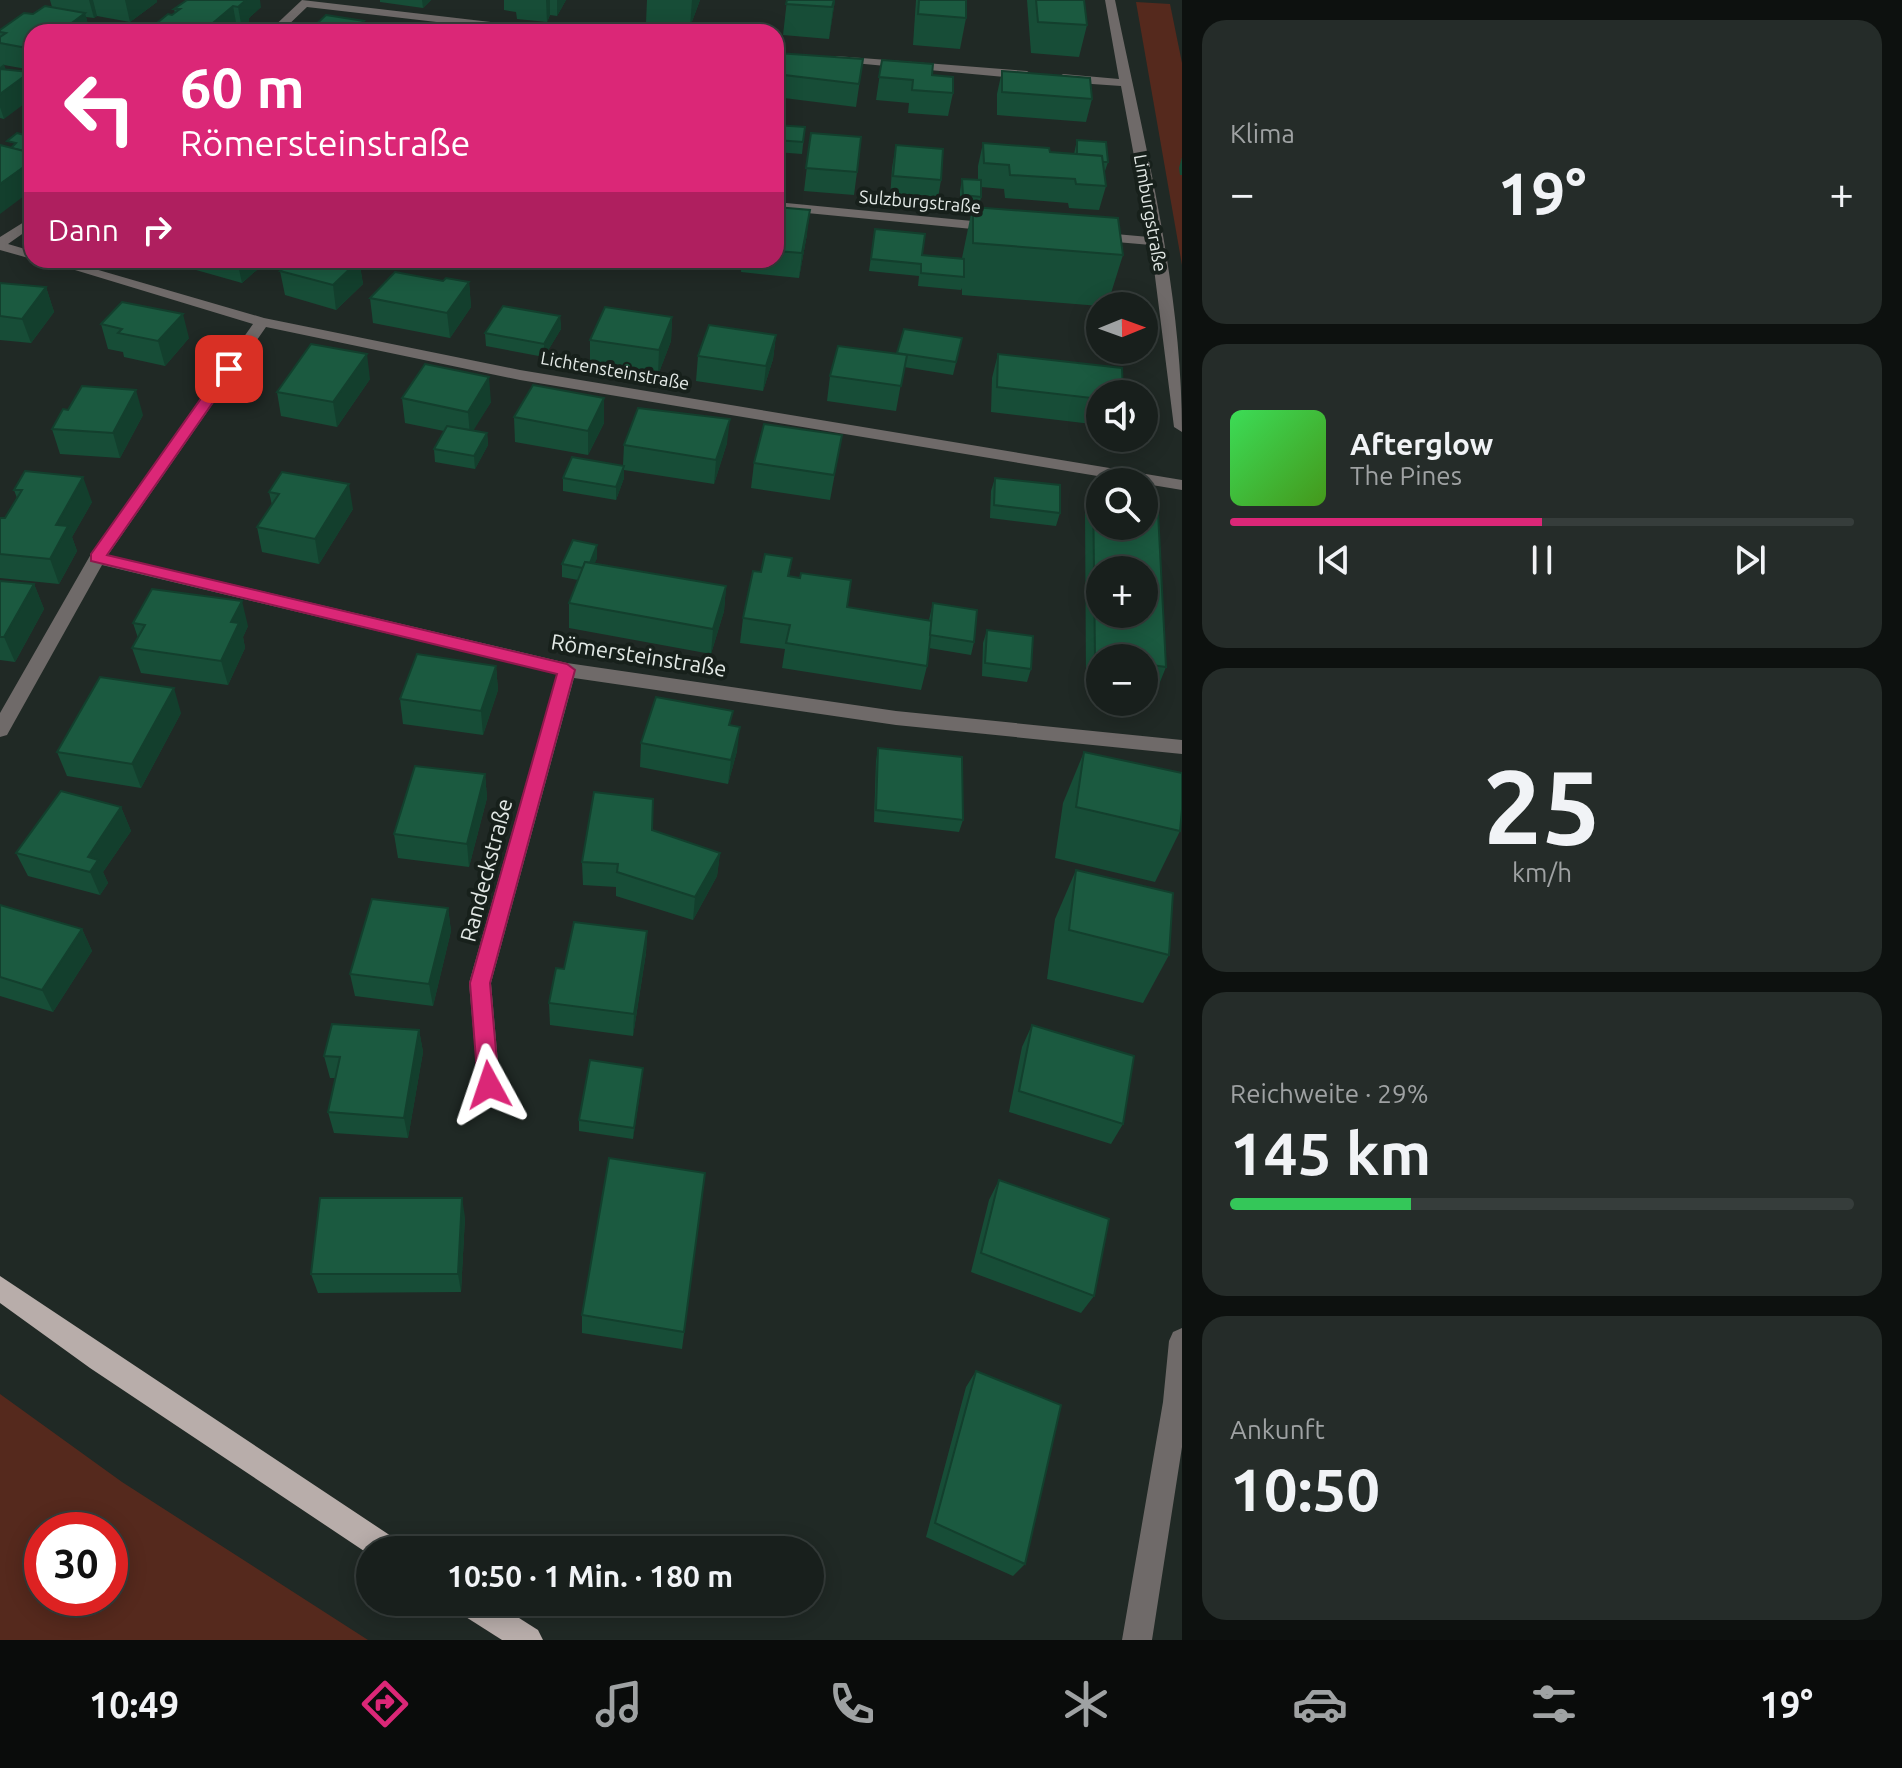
<!DOCTYPE html>
<html lang="de">
<head>
<meta charset="utf-8">
<style>
	:root { --surface:#181f1c; --page:#252c29; --text:#f1f3f6; --muted:#9fa2a3; --line:#363d3b; --accent:#db2777 }
	body { margin:0; font-family:Ubuntu,sans-serif; background:var(--page); color:var(--text); height:100vh; display:flex; flex-direction:column; font-size:30px; white-space:nowrap }
	* { box-sizing:border-box; margin:0 }
	p { font-size:26px; color:var(--muted) }
	.icon { flex:none; width:44px; height:44px; fill:none; stroke:currentColor; stroke-width:2; stroke-linecap:round; stroke-linejoin:round }
	.map { position:relative; flex:1; overflow:hidden }
	.details { display:flex; flex-direction:column; gap:20px; padding:20px; background:#0d110f; width:720px }
	.details>* { flex:none }
	.top-card { position:absolute; left:24px; top:24px; width:760px; height:244px; border-radius:24px; box-shadow:0 4px 20px #0003,0 0 0 2px var(--line); background:#db2777; color:#fff; overflow:hidden }
	.needle { width:52px; rotate:89deg }
	.controls { position:absolute; left:1086px; top:292px; display:grid; gap:16px }
	.controls a { display:grid; place-items:center; width:72px; height:72px; border-radius:50%; background:var(--surface); box-shadow:0 4px 20px #0003,0 0 0 2px var(--line); font-size:40px }
	.speed { position:absolute; left:24px; top:1512px; display:flex; gap:16px; font-size:40px; font-weight:700; text-align:center }
	.speed>* { display:grid; place-content:center; width:104px; height:104px; border-radius:50%; background:var(--surface); box-shadow:0 4px 20px #0003,0 0 0 2px var(--line); line-height:1 }
	.speed .limit { border:12px solid #d22; background:#fff; color:#111 }
	.pin { position:absolute; display:grid; place-items:center; width:68px; height:68px; color:#fff; margin:-34px; border-radius:16px; box-shadow:0 4px 12px #0006 }
	.me { position:absolute; width:88px; margin:-44px; rotate:355deg; stroke-linejoin:round; filter:drop-shadow(0 0 6px #0008) }
	.turn { display:flex; align-items:center; gap:28px; height:168px; padding:0 24px; font-size:36px }
	.turn .icon { width:104px; height:104px; stroke-width:2.5 }
	.turn b { display:block; font-size:56px; line-height:68px }
	.then { display:flex; align-items:center; height:76px; padding:0 24px; background:#0003; gap:16px; font-size:30px }
	.big { font-size:60px; font-weight:700; line-height:1.1 }
	.details .widget { flex:1; display:flex; flex-direction:column; justify-content:center; gap:12px; min-width:0; padding:0 28px; border-radius:24px; background:var(--page) }
	.details .dial { align-items:center; gap:0 }
	.dial b { font-size:104px; line-height:1 }
	.song { display:flex; align-items:center; gap:24px }
	.cover { width:96px; height:96px; border-radius:12px; background:linear-gradient(135deg,hsl(130 70% 55%),hsl(100 70% 35%)) }
	.played { height:8px; border-radius:4px; background:linear-gradient(90deg,var(--accent) 50%,var(--line) 50%) }
	.keys { display:flex; justify-content:space-around; direction:ltr }
	.heat { display:flex; justify-content:space-between; align-items:center; font-size:44px; direction:ltr }
	.charge { height:12px; border-radius:6px; background:linear-gradient(90deg,#34c759 29%,var(--line) 0) }
	.trip { position:absolute; left:356px; top:1536px; width:468px; height:80px; border-radius:40px; background:var(--surface); box-shadow:0 4px 20px #0003,0 0 0 2px var(--line); font-weight:700; line-height:80px; text-align:center }
	.tab-bar { display:flex; height:128px; justify-content:space-around; align-items:center; background:#0a0c0b; color:var(--muted) }
	.tab-bar .icon { width:56px; height:56px }
	.tab-bar .on { color:var(--accent) }
	.tab-bar b { font-size:36px; color:var(--text) }
	main { display:flex; flex:1; min-height:0 }
	.map>svg:first-child { display:block }
</style>
</head>
<body>
<main>
<div class="map">
<svg width="1182" height="1640" viewBox="0 0 1182 1640">
	<rect width="100%" height="100%" fill="#202925"/>
	<g fill="#55291d" fill-rule="evenodd">
		<path d="M1136 2 1170 4 1182 63V265Z"/>
		<path d="M0 1394 122 1482 368 1640H0ZM42 1530H110V1598H42Z"/>
	</g>
	<g fill="none" stroke-linecap="round" stroke-linejoin="round">
		<g fill="#6f6a69" fill-rule="evenodd">
			<path d="M302 0 551 29 557 32H522L307 7 281 32H268Z"/>
			<path d="M1105 0H1115C1144 142 1182 286 1182 432L1174 427 1151 245 1093 240 1086 236 1093 232 1149 237 1121 86 1063 82 1057 78 1063 74 1119 79Z"/>
			<path d="M836 56 1027 71 1033 75 1027 79 832 61 830 59Z"/>
			<path d="M776 202 993 223 1000 227 993 231 776 210Z"/>
			<path d="M32 217V227L8 244 32 251V259L0 250V237Z"/>
			<path d="M42 260H64L264 318 520 370 1182 480V490L520 380 266 327 108 555 567 663 896 711 1182 740V754L896 725 574 678 491 983 500 1085 497 1092 489 1095 481 1092 478 1085 469 983 557 674 102 565 7 735 0 737V713L91 554 253 324Z"/>
			<path d="M1182 1328V1447L1152 1640H1122L1163 1402 1169 1341 1173 1332Z"/>
		</g>
		<g fill="#b8adaa" fill-rule="evenodd">
			<path d="M0 1276 397 1540 401 1550H370V1555L90 1368 0 1303Z"/>
			<path d="M454 1602H494L538 1630 543 1640H502L458 1612Z"/>
		</g>
	</g>
	<g fill="#174d37">
		<path d="M50 0H157V2L130 22 97 16 94 18 86 17 90 32H32V70L4 65V119L0 118V30L33 14 52 7Z"/>
		<path d="M187 0 261 7 249 18V22L242 29 237 28 233 32H149L158 27 157 23 175 13 174 9Z"/>
		<path d="M380 0H431L423 8 380 2Z"/>
		<path d="M504 0H566L557 16 550 15 547 22 517 19 516 12 504 10Z"/>
		<path d="M647 0H700L690 27 646 23Z"/>
		<path d="M787 0H835L829 39 783 35Z"/>
		<path d="M916 0H966V18L960 49 913 45Z"/>
		<path d="M1027 0H1084L1087 25 1079 57 1031 53Z"/>
		<path d="M776 57 863 59 856 107 776 97Z"/>
		<path d="M882 60 932 75 953 93 948 116 908 113 909 103 876 100Z"/>
		<path d="M1002 71 1092 99 1086 122 997 115V94Z"/>
		<path d="M776 125 805 127 802 154 776 152Z"/>
		<path d="M811 133 857 172 854 195 804 191Z"/>
		<path d="M1077 140 1108 162 1104 174 1106 186 1099 210 1069 208 1068 203 1005 198 1004 189 981 187V197L979 207 1123 255 1107 306H1100L962 295V288L961 290 918 286 919 276 869 271 875 229 922 255 962 258 972 209 960 208V191L962 179 978 180V166L983 143 1050 152 1074 154Z"/>
		<path d="M896 145 941 180 937 204 890 200 892 168Z"/>
		<path d="M1182 157V175H1180L1179 168Z"/>
		<path d="M776 207 807 234 799 278 741 272 742 260H776Z"/>
		<path d="M180 260H268L242 283 182 266Z"/>
		<path d="M359 260 363 284 336 310 285 295 280 271Z"/>
		<path d="M443 281 469 282 471 307 450 338 373 323 370 298Z"/>
		<path d="M0 283 46 287 54 312 31 343 0 340Z"/>
		<path d="M560 316 561 329 544 357 486 346 485 333Z"/>
		<path d="M672 317 671 341 658 375 590 365V340Z"/>
		<path d="M101 324 189 338 165 366 124 357 123 352 108 349Z"/>
		<path d="M776 335 773 359 763 391 696 381 698 356Z"/>
		<path d="M962 338 953 375 904 367 896 411 827 401 830 376Z"/>
		<path d="M998 354 1100 394V425L991 412 992 378Z"/>
		<path d="M370 379 337 427 281 416 277 392Z"/>
		<path d="M402 398 491 402 473 430 487 433 488 445 475 469 435 462 434 449 444 431 405 423Z"/>
		<path d="M143 415 120 458 60 454 52 429Z"/>
		<path d="M514 417 604 423 588 455 515 442Z"/>
		<path d="M842 435 830 500 751 488 754 463Z"/>
		<path d="M727 443 714 484 624 470V478L616 500 563 491V478L623 465 624 445Z"/>
		<path d="M25 471 92 502 72 537 77 551 59 584 0 578V518H5L17 498 14 490Z"/>
		<path d="M995 478 1060 513 1056 526 990 518 991 491Z"/>
		<path d="M1093 485 1166 667 1156 692 1144 690V658H1100V684L1086 682 1085 510Z"/>
		<path d="M269 492 353 509 319 564 262 552 257 527 272 505Z"/>
		<path d="M597 545V558L594 564 726 586 724 611 711 654 569 628V603L578 580 562 577V564Z"/>
		<path d="M792 558 789 576 847 607 929 620 933 603 974 642 971 655 929 648 927 666 921 690 782 668 785 649 740 643 743 618 761 572Z"/>
		<path d="M0 581 34 584 44 609 15 662 0 660Z"/>
		<path d="M133 623 248 626 243 637 245 648 228 685 141 673 132 648 138 638Z"/>
		<path d="M987 630 1031 669 1027 682 982 676 983 643Z"/>
		<path d="M496 666 498 690 483 735 403 724 400 699Z"/>
		<path d="M181 713 141 788 67 776 57 752Z"/>
		<path d="M731 725 737 751 728 784 640 767 641 743Z"/>
		<path d="M878 748 963 820 959 832 874 822 876 761Z"/>
		<path d="M1084 752 1180 831 1155 882 1055 858 1063 803Z"/>
		<path d="M485 774 487 798 469 867 398 858 394 834Z"/>
		<path d="M121 807 131 831 103 872 108 883 100 895 28 876 16 853Z"/>
		<path d="M652 830 720 853 717 876 693 920 616 896V887L583 885 582 862Z"/>
		<path d="M1076 870 1169 955 1143 1003 1047 979 1055 919Z"/>
		<path d="M0 905 82 929 92 951 53 1012 0 996Z"/>
		<path d="M448 908 451 931 433 1006 355 996 350 974Z"/>
		<path d="M647 931 646 953 633 1036 550 1025 549 1003Z"/>
		<path d="M1032 1025 1123 1124 1111 1144 1009 1112 1022 1047Z"/>
		<path d="M419 1030 423 1052 408 1138 334 1133 328 1112 335 1078H330L324 1056Z"/>
		<path d="M642 1079 633 1139 579 1131V1120Z"/>
		<path d="M705 1173 682 1349 582 1333V1315Z"/>
		<path d="M999 1180 1094 1296 1081 1313 971 1272 989 1200Z"/>
		<path d="M465 1217 461 1292 318 1293 311 1274Z"/>
		<path d="M976 1371 1025 1564 1013 1576 926 1537 966 1387Z"/>
	</g>
	<g fill="#133f2d">
		<path d="M89 0H93L97 16 94 18Z"/>
		<path d="M125 0H157V2L130 22Z"/>
		<path d="M241 0H260L261 7 249 18V22L242 29 238 7Z"/>
		<path d="M422 0H431L423 8Z"/>
		<path d="M546 0H550V15L547 22Z"/>
		<path d="M557 0H566L557 16Z"/>
		<path d="M692 0H700L690 27Z"/>
		<path d="M834 0H835L829 39Z"/>
		<path d="M233 6 237 28 233 32H206L213 23Z"/>
		<path d="M85 13 90 32H66L65 28Z"/>
		<path d="M364 21 365 32H353Z"/>
		<path d="M4 64 11 86 30 72 32 79V98L4 119 0 107V67Z"/>
		<path d="M32 161V190L0 214V184Z"/>
		<path d="M810 210 807 234 799 278 802 253Z"/>
		<path d="M237 260H268L242 283Z"/>
		<path d="M359 260 363 284 336 310 333 285Z"/>
		<path d="M469 282 471 307 450 338 447 313Z"/>
		<path d="M46 287 54 312 31 343 22 319Z"/>
		<path d="M183 314 189 338 165 366 158 341Z"/>
		<path d="M560 316 561 329 544 357V344Z"/>
		<path d="M672 317 671 341 658 375 659 350Z"/>
		<path d="M776 335 773 359 763 391 766 366Z"/>
		<path d="M367 354 370 379 337 427 333 402Z"/>
		<path d="M489 377 491 402 470 436 468 412Z"/>
		<path d="M136 390 143 415 120 458 113 433Z"/>
		<path d="M604 398V423L588 455V431Z"/>
		<path d="M730 419 727 443 714 484 716 460Z"/>
		<path d="M487 433 488 445 475 469 474 456Z"/>
		<path d="M624 466V478L616 500V487Z"/>
		<path d="M83 477 92 502 72 537 77 551 59 584 50 559 56 525Z"/>
		<path d="M349 484 353 509 319 564 315 539Z"/>
		<path d="M597 545V558L587 582V569Z"/>
		<path d="M34 584 44 609 15 662 4 637Z"/>
		<path d="M726 586 724 611 711 654 713 629Z"/>
		<path d="M242 601 248 626 243 637 245 648 228 685 221 661 231 622Z"/>
		<path d="M496 666 498 690 483 735 481 711Z"/>
		<path d="M174 688 181 713 141 788 132 764Z"/>
		<path d="M740 727 737 751 728 784 731 760Z"/>
		<path d="M485 774 487 798 469 867 467 844Z"/>
		<path d="M121 807 131 831 103 872 108 883 100 895 90 872 88 857Z"/>
		<path d="M720 853 717 876 693 920 695 897Z"/>
		<path d="M448 908 451 931 433 1006 429 984Z"/>
		<path d="M82 929 92 951 53 1012 42 990Z"/>
		<path d="M647 931 646 953 633 1036 634 1014Z"/>
		<path d="M419 1030 423 1052 408 1138 404 1118Z"/>
		<path d="M643 1068 642 1079 633 1139 634 1128Z"/>
		<path d="M462 1198 465 1217 461 1292 458 1274Z"/>
	</g>
	<g fill="#1b5a40" stroke="#133f2d" stroke-width="2" fill-rule="evenodd">
		<path d="M187 0H246L238 7 233 6 213 23 218 24 206 32H149L154 30 162 23H157L168 14 172 15 180 9H174Z"/>
		<path d="M787 0H834L832 7 786 4Z"/>
		<path d="M919 0H966V18L918 14Z"/>
		<path d="M1036 0H1084L1087 25 1038 22Z"/>
		<path d="M45 6 85 13 65 28 72 29 68 32H32V49L0 43V37L6 33 0 32V30L24 13 33 14Z"/>
		<path d="M326 15 364 21 353 32H308Z"/>
		<path d="M364 24 414 32H365Z"/>
		<path d="M525 24 553 27 551 32H555H519Z"/>
		<path d="M464 28 501 32H461Z"/>
		<path d="M777 53 863 59 859 84 776 74Z"/>
		<path d="M882 60 933 64 932 75 953 77V93L912 90 913 80 879 77Z"/>
		<path d="M0 69 30 72 0 94Z"/>
		<path d="M1002 71 1090 78 1092 99 1002 92Z"/>
		<path d="M776 125 805 127 803 142 776 140Z"/>
		<path d="M17 133 32 137V153L11 148 16 143 7 141Z"/>
		<path d="M811 133 861 137 857 172 806 168Z"/>
		<path d="M1077 140 1106 142 1108 162H1102V156L1077 154Z"/>
		<path d="M983 143 1049 148 1050 152 1102 156 1106 186 1076 184 1075 179 1010 175 1009 165 984 163Z"/>
		<path d="M0 145 32 153V161L0 184Z"/>
		<path d="M896 145 943 149 941 180 893 176Z"/>
		<path d="M962 179 981 180V197L963 195Z"/>
		<path d="M776 207 810 210 802 253 776 251Z"/>
		<path d="M973 207 1118 218 1123 255 973 243Z"/>
		<path d="M875 229 925 234 922 255 964 259V277L921 273V264L871 259Z"/>
		<path d="M293 260H359L333 285 280 271Z"/>
		<path d="M395 272 443 281 446 278 469 282 447 313 370 298Z"/>
		<path d="M0 283 46 287 22 319 0 316Z"/>
		<path d="M122 302 183 314 158 341 118 333 122 329 101 324Z"/>
		<path d="M503 306 560 316 544 344 485 333Z"/>
		<path d="M605 307 672 317 659 350 590 340Z"/>
		<path d="M709 325 776 335 766 366 698 356Z"/>
		<path d="M904 329 962 338 956 362 897 353Z"/>
		<path d="M311 344 367 354 333 402 277 392Z"/>
		<path d="M838 346 907 355 901 386 830 376Z"/>
		<path d="M998 354 1122 368 1123 394H1100V399L997 387Z"/>
		<path d="M425 364 489 377 468 412 402 398Z"/>
		<path d="M533 385 604 398 588 431 514 417Z"/>
		<path d="M82 386 136 390 113 433 52 429 63 409 68 410Z"/>
		<path d="M638 408 730 419 716 460 624 445Z"/>
		<path d="M764 424 842 435 834 475 754 463Z"/>
		<path d="M447 426 487 433 474 456 434 449Z"/>
		<path d="M572 457 624 466 616 487 563 478Z"/>
		<path d="M25 471 83 477 56 525 68 526 50 559 0 554V518H5L22 490H14Z"/>
		<path d="M282 472 349 484 315 539 257 527 279 494 269 492Z"/>
		<path d="M995 478 1060 485V513L994 505Z"/>
		<path d="M1093 485 1100 486V526H1144V491L1157 493 1166 667 1144 664V658L1095 657ZM1100 570H1144V614H1100Z"/>
		<path d="M573 540 597 545 590 563 585 562 583 568 562 564Z"/>
		<path d="M765 554 792 558 788 576 800 578 801 573 851 580 847 607 932 621 927 666 786 643 790 625 743 618 753 571 761 572Z"/>
		<path d="M585 562 726 586 713 629 569 603Z"/>
		<path d="M0 581 34 584 4 637H0Z"/>
		<path d="M152 589 242 601 231 622 239 623 221 661 132 648 145 625 133 623Z"/>
		<path d="M933 603 977 610 974 642 930 635Z"/>
		<path d="M987 630 1033 636 1031 669 985 663Z"/>
		<path d="M417 654 496 666 481 711 400 699Z"/>
		<path d="M100 677 174 688 132 764 57 752Z"/>
		<path d="M656 697 733 711 729 725 740 727 731 760 641 743Z"/>
		<path d="M878 748 962 757 963 820 876 810Z"/>
		<path d="M1084 752 1182 773V809L1180 831 1076 807Z"/>
		<path d="M415 766 485 774 467 844 394 834Z"/>
		<path d="M61 791 121 807 88 857 98 860 90 872 16 853Z"/>
		<path d="M594 792 653 799 652 830 720 853 695 897 617 872 618 864 582 862Z"/>
		<path d="M1076 870 1173 893 1169 955 1069 930Z"/>
		<path d="M372 899 448 908 429 984 350 974Z"/>
		<path d="M0 905 82 929 42 990 0 977Z"/>
		<path d="M574 922 647 931 634 1014 549 1003 556 968 564 969Z"/>
		<path d="M332 1024 419 1030 404 1118 328 1112 340 1057 324 1056Z"/>
		<path d="M1032 1025 1134 1056 1123 1124 1019 1091Z"/>
		<path d="M590 1060 643 1068 634 1128 579 1120Z"/>
		<path d="M609 1158 705 1173 684 1332 582 1315Z"/>
		<path d="M999 1180 1109 1219 1094 1296 981 1253Z"/>
		<path d="M320 1198H462L458 1274H311Z"/>
		<path d="M976 1371 1061 1405 1025 1564 935 1523Z"/>
	</g>
	<path fill="#db2777" stroke="#8e194d" stroke-width="2" d="M229 365 236 369 107 555 567 664 575 670 490 983 499 1085 496 1092 489 1094 481 1092 478 1085 470 983 557 674 91 561V554L224 366Z"/>
	<g text-anchor="middle" stroke-width="8" stroke-linejoin="round" paint-order="stroke">
		<g font-size="18" fill="#e3e9e6" stroke="#17201b">
			<text transform="translate(920 202) rotate(5)" y="6">Sulzburgstraße</text>
			<text transform="translate(1150 213) rotate(80)" y="6">Limburgstraße</text>
			<text transform="translate(615 371) rotate(10)" y="6">Lichtensteinstraße</text>
		</g>
		<g font-size="22" fill="#e3e9e6" stroke="#17201b">
			<text transform="translate(639 655) rotate(9)" y="8">Römersteinstraße</text>
			<text transform="translate(486 870) rotate(-75)" y="8">Randeckstraße</text>
		</g>
	</g>
</svg>
<div class="controls">
<a><svg class="needle" viewBox="-14 -14 28 28"><path d="M0-13l5 13h-10z" fill="#e53935"/><path d="M0 13l5-13h-10z" fill="#9fa2a3"/></svg></a>
<a><svg class="icon" aria-label="sound" viewBox="0 0 24 24"><path d="M4 9h4l5-4v14l-5-4H4zM17 9q2 3 0 6"/></svg></a>
<a><svg class="icon" aria-label="search" viewBox="0 0 24 24"><circle cx="10" cy="10" r="6"/><path d="M15 15l6 6"/></svg></a>
<a>+</a>
<a>−</a>
</div>
<div class="speed"><div class="limit">30</div></div>
<div class="pin" style="left:229px;top:369px;background:#d93025"><svg class="icon" aria-label="arrive" viewBox="0 0 24 24"><path d="M6 21V4h12l-3 4 3 4H6"/></svg></div>
<svg class="me" style="left:489px;top:1085px" viewBox="-20 -20 40 40"><path d="M0-17L14 15 0 8-14 15z" fill="#db2777" stroke="#fff" stroke-width="4"/></svg>
<div class="trip">10:50 · 1 Min. · 180 m</div>
<div class="top-card">
<div class="turn"><svg class="icon" aria-label="left" viewBox="0 0 24 24"><path d="M17 20v-9H6M10 6l-5 5 5 5"/></svg><div><b>60 m</b>Römersteinstraße</div></div>
<div class="then">Dann<svg class="icon" aria-label="right" viewBox="0 0 24 24"><path d="M7 20v-9h11M14 6l5 5-5 5"/></svg></div>
</div>
</div>
<section class="details">
<div class="widget"><p>Klima</p>
<div class="heat"><a>−</a><b class="big">19°</b><a>+</a></div>
</div>
<div class="widget">
<div class="song"><i class="cover"></i><div><b>Afterglow</b><p>The Pines</p></div></div>
<div class="played"></div>
<div class="keys"><svg class="icon" aria-label="previous" viewBox="0 0 24 24"><path d="M18 5L8 12l10 7zM5 5v14"/></svg><svg class="icon" aria-label="pause" viewBox="0 0 24 24"><path d="M8 5v14M16 5v14"/></svg><svg class="icon" aria-label="next" viewBox="0 0 24 24"><path d="M6 5l10 7-10 7zM19 5v14"/></svg></div>
</div>
<div class="widget dial"><b>25</b><p>km/h</p></div>
<div class="widget"><p>Reichweite · 29%</p><b class="big">145 km</b><div class="charge"></div></div>
<div class="widget"><p>Ankunft</p><b class="big">10:50</b></div>
</section>
</main>
<nav class="tab-bar">
<b>10:49</b>
<svg class="icon on" aria-label="directions" viewBox="0 0 24 24"><path d="M12 3l9 9-9 9-9-9zM9 14v-3h6M13 9l2 2-2 2"/></svg>
<svg class="icon" aria-label="music" viewBox="0 0 24 24"><path d="M9 18V5l10-2v13"/><circle cx="6" cy="18" r="3"/><circle cx="16" cy="16" r="3"/></svg>
<svg class="icon" aria-label="phone" viewBox="0 0 24 24"><path d="M5 4h4l2 5-3 2q2 4 5 5l2-3 5 2v4C11 20 4 13 5 4z"/></svg>
<svg class="icon" aria-label="climate" viewBox="0 0 24 24"><path d="M12 3v18M4 7l16 10M4 17L20 7"/></svg>
<svg class="icon" aria-label="car" viewBox="0 0 24 24"><path d="M5 17H2v-5l4-1 3-4h7l3 4 3 1v5h-3M9 17h6M6 11h13"/><circle cx="7" cy="17" r="2"/><circle cx="17" cy="17" r="2"/></svg>
<svg class="icon" aria-label="filters" viewBox="0 0 24 24"><path d="M4 7h16M4 17h16"/><circle cx="9" cy="7" r="2"/><circle cx="15" cy="17" r="2"/></svg>
<b>19°</b>
</nav>
</body>
</html>
